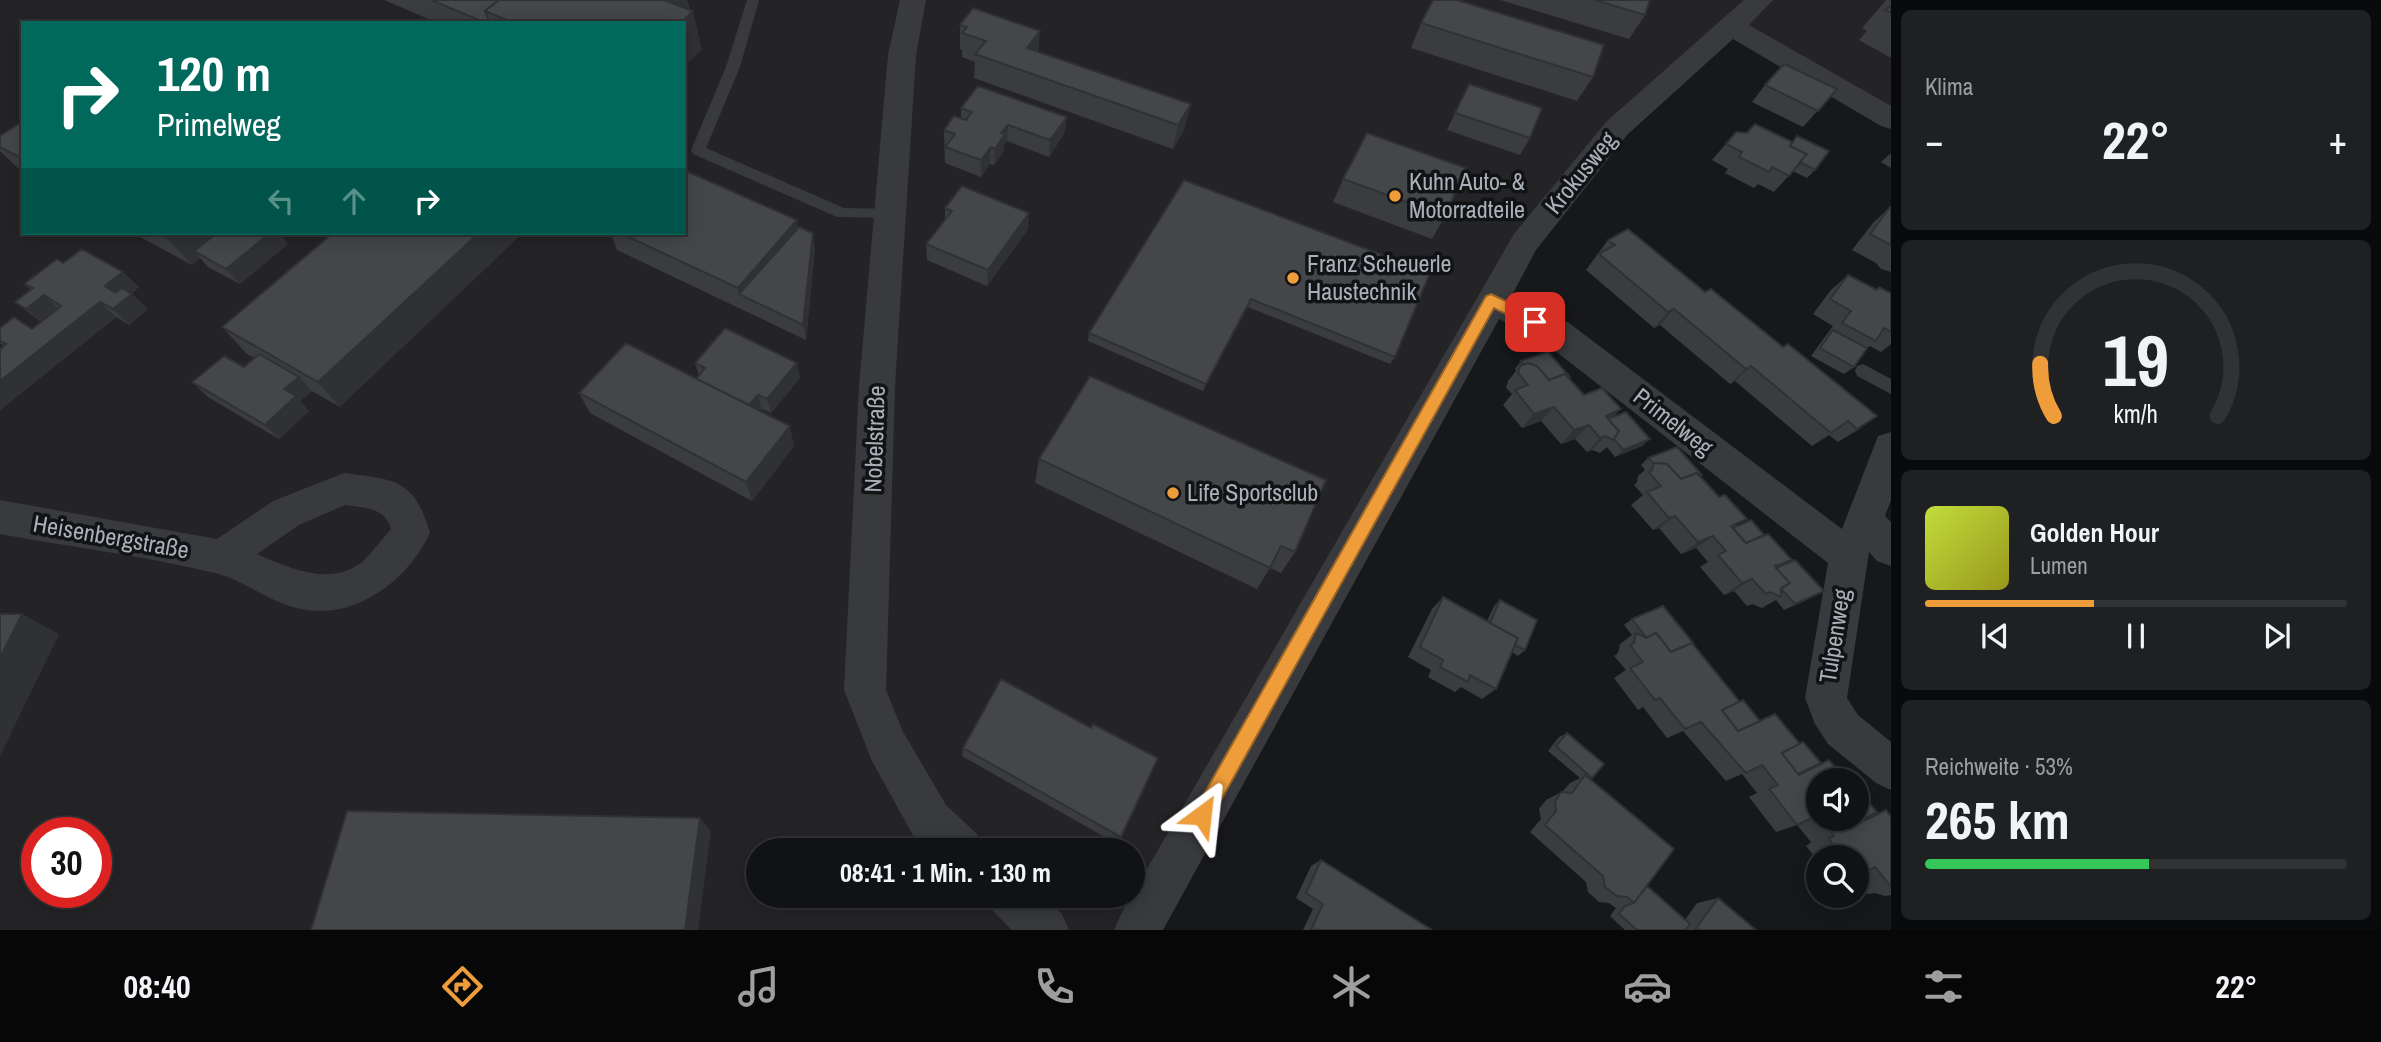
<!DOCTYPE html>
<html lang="de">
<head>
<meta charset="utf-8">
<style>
	:root { --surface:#111214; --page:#1e2022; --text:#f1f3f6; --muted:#9c9ea0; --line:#303234; --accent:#ef9d3a }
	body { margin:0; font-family:"Archivo Narrow",sans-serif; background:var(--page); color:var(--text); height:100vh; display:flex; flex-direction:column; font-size:26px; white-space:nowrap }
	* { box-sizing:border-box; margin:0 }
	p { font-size:23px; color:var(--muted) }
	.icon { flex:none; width:38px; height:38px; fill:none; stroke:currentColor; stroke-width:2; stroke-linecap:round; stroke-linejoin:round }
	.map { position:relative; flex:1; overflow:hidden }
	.drawer { display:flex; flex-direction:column; gap:10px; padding:10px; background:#090a0b; width:490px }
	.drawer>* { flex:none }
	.top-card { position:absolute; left:21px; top:21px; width:665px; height:214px; border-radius:0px; box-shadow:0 4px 18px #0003,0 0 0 2px var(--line); background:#00695c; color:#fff; overflow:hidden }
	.buttons { position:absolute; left:1806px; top:768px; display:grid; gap:14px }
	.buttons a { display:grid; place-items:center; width:63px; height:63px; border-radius:50%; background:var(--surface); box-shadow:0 4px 18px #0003,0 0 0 2px var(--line); font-size:35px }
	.speed { position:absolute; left:21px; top:817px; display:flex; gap:14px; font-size:35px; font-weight:700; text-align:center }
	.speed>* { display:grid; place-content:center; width:91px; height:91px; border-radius:50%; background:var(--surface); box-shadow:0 4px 18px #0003,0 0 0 2px var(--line); line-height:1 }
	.speed .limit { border:10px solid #d22; background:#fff; color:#111 }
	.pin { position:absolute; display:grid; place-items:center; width:60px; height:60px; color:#fff; margin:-30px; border-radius:14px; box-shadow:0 4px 10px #0006 }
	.me { position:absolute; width:77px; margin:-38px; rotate:30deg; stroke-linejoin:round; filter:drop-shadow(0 0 5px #0008) }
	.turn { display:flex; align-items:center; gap:24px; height:147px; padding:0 21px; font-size:32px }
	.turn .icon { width:91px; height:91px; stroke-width:2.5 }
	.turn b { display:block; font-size:49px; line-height:60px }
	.lanes { display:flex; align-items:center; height:66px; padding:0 21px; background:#0003; justify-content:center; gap:35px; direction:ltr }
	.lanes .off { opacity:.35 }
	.big { font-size:52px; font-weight:700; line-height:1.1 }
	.drawer .card { flex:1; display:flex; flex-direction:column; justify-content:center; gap:10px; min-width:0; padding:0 24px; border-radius:10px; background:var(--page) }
	.drawer .dial { align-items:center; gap:0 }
	.dial svg { height:182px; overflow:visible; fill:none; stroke:var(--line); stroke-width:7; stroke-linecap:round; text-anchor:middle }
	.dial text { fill:var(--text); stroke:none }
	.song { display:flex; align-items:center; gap:21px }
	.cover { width:84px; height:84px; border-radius:10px; background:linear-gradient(135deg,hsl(70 70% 55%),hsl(60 70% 35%)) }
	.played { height:7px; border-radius:4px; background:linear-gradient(90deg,var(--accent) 40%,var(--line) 40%) }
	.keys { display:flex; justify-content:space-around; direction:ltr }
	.heat { display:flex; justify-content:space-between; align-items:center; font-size:38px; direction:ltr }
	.charge { height:10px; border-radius:5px; background:linear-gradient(90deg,#34c759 53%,var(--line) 0) }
	.trip { position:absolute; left:746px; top:838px; width:399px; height:70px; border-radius:35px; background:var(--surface); box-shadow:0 4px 18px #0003,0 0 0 2px var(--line); font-weight:700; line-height:70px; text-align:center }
	.dock { display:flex; height:112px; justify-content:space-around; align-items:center; background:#070708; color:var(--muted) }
	.dock .icon { width:49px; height:49px }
	.dock .current { color:var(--accent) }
	.dock b { font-size:32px; color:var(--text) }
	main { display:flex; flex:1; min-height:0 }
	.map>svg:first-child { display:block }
</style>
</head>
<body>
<main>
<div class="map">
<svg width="1891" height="930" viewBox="0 0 1891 930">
	<rect width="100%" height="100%" fill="#17181a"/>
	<path fill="#242427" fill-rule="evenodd" d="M0 0H1891V114L1734 23 1617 128 1525 242 1137 930H0ZM23 23H684V233H23ZM37 833H96V892H37ZM758 850H1132V896H758Z"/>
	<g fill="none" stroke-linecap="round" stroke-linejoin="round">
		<g fill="#393a3e" fill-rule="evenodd">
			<path d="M747 0H759L740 67 706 148 844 208 891 209 898 214 896 218 837 217 693 154 691 150 726 67Z"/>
			<path d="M1863 364 1891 379V394L1857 376 1855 371 1857 366Z"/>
		</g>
		<g fill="#393a3e" fill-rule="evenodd">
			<path d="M900 0H926L916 55 895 386 886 690 903 732 946 805 977 834 983 850H929L914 837 872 761 844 690 859 386 888 55Z"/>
			<path d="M1744 0H1773L1749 25 1891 106V129L1881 126 1733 39 1627 135 1536 250 1512 295 1569 323 1842 529 1878 436 1891 432V500L1885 516 1891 522V566L1877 561 1869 552 1847 698 1858 715 1891 742V790L1876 783 1828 744 1815 724 1805 698 1828 563 1545 343 1499 319 1163 930H1114L1121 914 1514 234 1607 121Z"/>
			<path d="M344 473C395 480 414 478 430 533 406 584 350 624 293 607 266 599 242 580 215 573 144 556 71 547 0 534V500L217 539 273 501ZM345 505C365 508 385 507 391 529 382 539 372 553 362 562 330 587 289 568 257 554L299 525Z"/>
			<path d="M987 896H1044L1062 914 1069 930H1012L994 912Z"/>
		</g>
	</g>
	<g fill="#3a3c40">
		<path d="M384 0H687L702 50 684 23H438Z"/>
		<path d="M1500 0H1650L1645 15 1629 39Z"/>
		<path d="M1886 0H1891V58L1859 40 1867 31 1862 28Z"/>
		<path d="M1421 23 1593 77 1577 101 1411 48Z"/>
		<path d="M960 25 1038 51 1185 128 1173 149 974 78 975 62 962 57V50L960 49Z"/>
		<path d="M1469 84 1530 138 1520 155 1447 130Z"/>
		<path d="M1765 85 1837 89 1803 127 1752 102Z"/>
		<path d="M961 108 1067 117 1064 134 1049 157 1007 141 1004 145V151L994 165 990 164 981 177 945 163 944 130 961 118Z"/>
		<path d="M23 121V173L0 151V136Z"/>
		<path d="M1736 132 1815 170 1807 178 1793 171 1774 192 1758 184 1754 188 1725 173 1728 169 1712 160Z"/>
		<path d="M1891 153V168L1881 162Z"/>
		<path d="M1343 179 1445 216 1432 239 1333 202Z"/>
		<path d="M1184 180 1395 357 1390 364 1248 307 1203 391 1088 341 1089 333Z"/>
		<path d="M1890 207H1891V272L1881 269 1876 263 1852 250 1873 223Z"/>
		<path d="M945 208 1028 229 987 286 927 260 926 244 945 219Z"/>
		<path d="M799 227 815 249 806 340 617 250 611 233H684Z"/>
		<path d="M133 233H279L288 244 240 284 208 267 200 258 192 265Z"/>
		<path d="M333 233 340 407 312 391 300 401 309 411 279 439 208 397 192 382 244 367 254 358 247 354 222 327Z"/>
		<path d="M1608 240 1705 292 1858 430 1838 442 1829 435 1812 446 1735 381 1730 384 1660 325 1654 328 1586 270Z"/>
		<path d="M63 263 123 272 139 287 131 294 148 309 129 325 116 317 0 410V349L4 346 0 343V328L32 329 41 322 15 302 31 290 24 284Z"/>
		<path d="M1848 275 1876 289 1879 287 1891 293V344L1881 352 1870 346 1867 348 1854 367 1844 374 1811 356 1833 326 1813 314 1831 290Z"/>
		<path d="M1521 361 1569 378 1584 395 1615 416 1642 446 1615 457 1607 447 1600 453 1592 450 1587 452 1575 439 1561 444 1541 421 1522 428 1503 405 1512 394 1506 388 1508 381 1516 371 1515 369Z"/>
		<path d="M695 363 800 378 771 413 762 409 760 411 794 446 752 501 590 413 579 393 696 379 699 375Z"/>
		<path d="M1090 376 1295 552 1281 573 1270 568 1257 589 1035 483 1039 459Z"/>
		<path d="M1648 458 1700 476 1737 526 1764 535 1792 560 1785 564 1813 597 1784 610 1776 600 1762 608 1752 604 1747 606 1734 591 1724 595 1700 567 1708 562 1696 548 1681 554 1659 528 1653 530 1631 505 1643 495 1634 485 1637 482 1638 476 1645 470 1641 465Z"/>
		<path d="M1443 597 1487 621 1494 606 1500 600 1525 650 1518 656 1512 652 1496 689 1482 699 1461 687 1455 692 1428 677 1431 670 1408 657 1432 609Z"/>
		<path d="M1632 619 1693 644 1740 702 1760 721 1818 764 1829 760 1818 780V819H1857L1886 810 1891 817V895L1885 896 1875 893 1868 894 1857 881V858H1818V861L1806 846 1811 842 1797 825 1776 832 1749 797 1757 793 1742 774 1726 781 1683 731 1667 738 1643 707 1638 710 1614 678 1626 670 1614 656 1618 653 1620 644 1632 635 1624 625Z"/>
		<path d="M1567 733 1592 778 1590 779 1647 886 1685 920 1697 903 1718 898 1756 930H1625L1610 916 1616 908 1609 903 1599 902 1588 892 1586 882 1530 832 1541 819 1539 809 1546 800 1562 792 1570 783 1580 778 1548 751 1559 737Z"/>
		<path d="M963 748 1121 837 1117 844 962 756Z"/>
		<path d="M1321 860 1432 930H1303L1313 909 1296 898 1311 866Z"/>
	</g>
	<g fill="#303134">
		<path d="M664 0H687L690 14 693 11 702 50 684 67V23H669Z"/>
		<path d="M1040 31 1038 55 1027 48Z"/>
		<path d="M1191 104 1185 128 1173 149 1178 125Z"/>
		<path d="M1067 117 1064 134 1049 157 1050 140Z"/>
		<path d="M1008 125 1007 141 1004 145V151L994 165 995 149 1001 133Z"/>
		<path d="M991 147 990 164 981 177V160Z"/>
		<path d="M1029 213 1028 229 987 286 988 270Z"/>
		<path d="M797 220 801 243 739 294 738 288Z"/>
		<path d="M172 233H232L194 251 200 258 192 265 166 237Z"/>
		<path d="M270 233H279L288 244 240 284 226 269Z"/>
		<path d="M479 233H523L340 407 318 382Z"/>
		<path d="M813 233 815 249 806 340 803 325Z"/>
		<path d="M123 272 139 287 121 302 105 286Z"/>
		<path d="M132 294 148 309 129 325 113 309Z"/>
		<path d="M44 295 61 311 44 324 26 309Z"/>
		<path d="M1251 299 1248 307 1203 391 1206 384Z"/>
		<path d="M100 302 116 317 0 410V381Z"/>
		<path d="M1674 309 1660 325 1654 328 1668 312Z"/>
		<path d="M797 363 800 378 771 413 767 399Z"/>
		<path d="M1751 366 1735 381 1730 384 1746 369Z"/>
		<path d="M299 377 312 391 300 401 309 411 279 439 265 425 284 389Z"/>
		<path d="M758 395 762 409 750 423 746 409Z"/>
		<path d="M1554 407 1541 421 1522 428 1534 414Z"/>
		<path d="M1621 409 1607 423 1599 422 1592 430 1606 416Z"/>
		<path d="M1877 416 1858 430 1838 442 1857 429Z"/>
		<path d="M1589 425 1575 439 1561 444 1574 430Z"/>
		<path d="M790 426 794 446 752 501 746 482Z"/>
		<path d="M1605 436 1592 450 1587 452 1600 438Z"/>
		<path d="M1650 439 1642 446 1615 457 1623 450Z"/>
		<path d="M1675 516 1659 528 1653 530 1669 518Z"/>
		<path d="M1713 536 1696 548 1681 554 1698 542Z"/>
		<path d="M1752 579 1734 591 1724 595 1742 583Z"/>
		<path d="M1824 591 1813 597 1784 610 1795 604Z"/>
		<path d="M22 614 59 634 0 756V658Z"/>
		<path d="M700 818 711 831 698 930H685Z"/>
	</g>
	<g fill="#44464a" stroke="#303134" stroke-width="2">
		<path d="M431 0H499L485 11 490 23H486Z"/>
		<path d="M499 0H664L693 11 681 23H514L485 11Z"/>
		<path d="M1433 0H1457L1604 45 1593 77 1421 23Z"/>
		<path d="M1595 0H1650L1645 15Z"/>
		<path d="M1891 6V13L1885 10Z"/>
		<path d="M973 8 1040 31 1027 48 1191 104 1178 125 975 54 986 41 962 33 967 27 960 25Z"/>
		<path d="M1784 64 1837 89 1818 111 1765 85Z"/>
		<path d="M1469 84 1542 108 1530 138 1455 113Z"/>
		<path d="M978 86 1067 117 1050 140 1008 125 1001 133 1005 134 995 149 991 147 981 160 945 147 955 134 944 130 954 116 966 120 972 112 961 108Z"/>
		<path d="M23 121V159L0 147V136Z"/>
		<path d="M1755 124 1792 142 1790 146 1807 154 1789 176 1772 167 1769 172 1739 157 1742 152 1726 144 1736 132 1747 133Z"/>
		<path d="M1367 133 1466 168 1445 216 1343 179Z"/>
		<path d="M1797 136 1829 151 1815 170 1800 162 1807 154 1790 146Z"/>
		<path d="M684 170 797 220 738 288 620 233H684Z"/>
		<path d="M1184 180 1430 273 1395 357 1251 299 1206 384 1089 333Z"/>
		<path d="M962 186 1029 213 988 270 926 244 952 211 945 208Z"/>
		<path d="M1890 207H1891V245L1870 234Z"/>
		<path d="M799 227 813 233 803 325 739 294Z"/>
		<path d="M1628 229 1705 292 1711 289 1783 347 1788 344 1877 416 1857 429 1848 421 1831 433 1751 366 1746 369 1674 309 1668 312 1599 254 1615 245 1608 240Z"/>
		<path d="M158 233H172L166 237Z"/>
		<path d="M217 233H270L226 269 194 251Z"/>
		<path d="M333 233H479L318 382 222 327Z"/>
		<path d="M82 249 123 272 105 286 115 293 122 288 132 294 113 309 100 302 0 381V349L6 344 0 341V328L14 317 32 329 61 306 44 295 26 309 15 302 33 288 24 284 57 259 63 263Z"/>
		<path d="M1848 275 1877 290 1879 287 1891 293V332L1884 328 1876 341 1842 323 1851 311 1830 299Z"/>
		<path d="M725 328 797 363 767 399 758 395 749 405 696 379 705 368 695 363Z"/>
		<path d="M1833 330 1867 348 1854 367 1820 348Z"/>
		<path d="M626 343 790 426 746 482 579 393Z"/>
		<path d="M1548 352 1570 377 1568 378 1565 374 1549 380 1537 366 1528 363 1524 365 1521 361Z"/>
		<path d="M259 354 299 377 284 389 296 396 265 425 192 382 224 356 244 367Z"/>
		<path d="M1528 363 1537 366 1549 380 1565 374 1584 395 1602 388 1621 409 1606 416 1619 431 1614 440 1605 436 1600 438 1589 425 1574 430 1554 407 1534 414 1515 390 1528 385 1518 373 1520 366Z"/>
		<path d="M1090 376 1326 480 1295 552 1281 546 1270 568 1039 459Z"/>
		<path d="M1626 412 1650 439 1623 450 1614 439 1619 431 1608 419Z"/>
		<path d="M1677 447 1702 475 1699 476 1697 473 1681 479 1667 464 1653 463 1648 458Z"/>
		<path d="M1654 463 1667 464 1681 479 1697 473 1719 497 1725 495 1747 519 1731 526 1746 543 1768 534 1792 560 1775 566 1790 583 1781 588V597L1770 592 1766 594 1752 579 1742 583 1718 555 1726 551 1713 536 1698 542 1675 516 1669 518 1647 492 1661 486 1649 472 1652 470Z"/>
		<path d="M1751 520 1764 535 1746 543 1733 528Z"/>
		<path d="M1795 560 1824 591 1795 604 1781 589 1790 583 1776 568Z"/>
		<path d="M1443 597 1518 638 1496 689 1470 675 1468 682 1440 667 1443 660 1420 647Z"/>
		<path d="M1500 600 1537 620 1525 650 1515 645 1518 638 1490 623Z"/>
		<path d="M1663 606 1694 644 1692 643 1671 652 1656 633 1647 638 1632 619Z"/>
		<path d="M0 614H22L0 658Z"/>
		<path d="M1636 633 1646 638 1656 633 1671 652 1692 643 1740 702 1722 710 1738 731 1775 714 1800 744 1782 753 1799 775 1829 760 1846 780H1818V816V815L1797 825 1769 789 1778 785 1762 765 1746 773 1701 722 1685 729 1660 698 1655 700 1630 668 1643 662 1630 645 1634 643Z"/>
		<path d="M1001 679 1091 728 1093 724 1158 758 1121 837 963 748Z"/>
		<path d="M1743 700 1760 721 1738 731 1722 710Z"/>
		<path d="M1567 733 1604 764 1592 778 1556 746Z"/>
		<path d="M1803 742 1821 763 1798 774 1782 753Z"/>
		<path d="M1585 775 1674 849 1634 903 1627 897 1617 896 1605 887 1603 876 1545 825 1556 811 1555 802 1561 792 1572 793Z"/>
		<path d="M1858 790 1877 812 1854 824 1851 819H1857V791Z"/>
		<path d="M1886 810 1891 817V887L1875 867 1858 876 1857 874V858H1843L1829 839 1834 836 1821 819H1851L1856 825Z"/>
		<path d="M347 811 700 818 685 930H311Z"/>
		<path d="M1321 860 1432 930H1311L1323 904 1306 893Z"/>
		<path d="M1647 886 1690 924 1686 930H1637L1619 914 1625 906 1634 903Z"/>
		<path d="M1718 898 1756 930H1695Z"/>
	</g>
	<path fill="#ef9d3a" stroke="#9b6626" stroke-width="2" d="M1491 294 1540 318 1542 322 1540 326H1529L1494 308 1209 822 1202 824 1196 822 1193 815 1196 808 1486 296Z"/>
	<g fill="#ef9d3a" stroke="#121315" stroke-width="2.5">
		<circle cx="1395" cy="196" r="7"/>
		<circle cx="1293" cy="278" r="7"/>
		<circle cx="1173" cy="493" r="7"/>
	</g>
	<g text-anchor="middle" stroke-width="7" stroke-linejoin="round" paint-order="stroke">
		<g font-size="24" fill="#aab0b9" stroke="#121315">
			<text transform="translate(1581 173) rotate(-51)" y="8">Krokusweg</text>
			<text transform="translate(1673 422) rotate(38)" y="8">Primelweg</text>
			<text transform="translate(875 439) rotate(-88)" y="8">Nobelstraße</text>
			<text transform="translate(111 537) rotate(10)" y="8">Heisenbergstraße</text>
			<text transform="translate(1835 636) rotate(-81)" y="8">Tulpenweg</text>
		</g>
		<g font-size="24" fill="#aab0b9" stroke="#121315" text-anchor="start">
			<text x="1409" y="190">Kuhn Auto- &amp;<tspan x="1409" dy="28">Motorradteile</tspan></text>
			<text x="1307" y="272">Franz Scheuerle<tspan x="1307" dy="28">Haustechnik</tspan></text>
			<text x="1187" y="501">Life Sportsclub</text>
		</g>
	</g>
</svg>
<div class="buttons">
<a><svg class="icon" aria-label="sound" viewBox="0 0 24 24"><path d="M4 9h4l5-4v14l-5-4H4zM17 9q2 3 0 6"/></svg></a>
<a><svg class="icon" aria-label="search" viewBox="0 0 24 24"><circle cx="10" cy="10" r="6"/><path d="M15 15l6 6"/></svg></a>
</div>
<div class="speed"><div class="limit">30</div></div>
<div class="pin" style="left:1535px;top:322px;background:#d93025"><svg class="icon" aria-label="arrive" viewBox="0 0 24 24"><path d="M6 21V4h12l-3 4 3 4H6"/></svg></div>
<svg class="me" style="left:1202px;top:815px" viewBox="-20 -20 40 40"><path d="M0-17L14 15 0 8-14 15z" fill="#ef9d3a" stroke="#fff" stroke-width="4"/></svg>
<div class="trip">08:41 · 1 Min. · 130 m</div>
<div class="top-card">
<div class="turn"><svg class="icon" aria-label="right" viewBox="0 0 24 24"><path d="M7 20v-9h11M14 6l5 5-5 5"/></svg><div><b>120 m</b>Primelweg</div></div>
<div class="lanes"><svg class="icon off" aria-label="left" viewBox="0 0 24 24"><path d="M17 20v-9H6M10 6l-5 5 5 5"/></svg><svg class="icon off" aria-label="ahead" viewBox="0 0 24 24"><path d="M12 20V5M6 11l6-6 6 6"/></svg><svg class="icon" aria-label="right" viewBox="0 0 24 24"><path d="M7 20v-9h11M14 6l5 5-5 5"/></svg></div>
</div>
</div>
<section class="drawer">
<div class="card"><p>Klima</p>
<div class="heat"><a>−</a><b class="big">22°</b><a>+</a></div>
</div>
<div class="card dial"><svg viewBox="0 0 100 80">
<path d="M14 69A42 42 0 1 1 86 69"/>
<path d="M14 69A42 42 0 0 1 8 46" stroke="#ef9d3a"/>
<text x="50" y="56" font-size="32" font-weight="700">19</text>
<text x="50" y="72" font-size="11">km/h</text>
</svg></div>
<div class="card">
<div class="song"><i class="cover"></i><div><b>Golden Hour</b><p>Lumen</p></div></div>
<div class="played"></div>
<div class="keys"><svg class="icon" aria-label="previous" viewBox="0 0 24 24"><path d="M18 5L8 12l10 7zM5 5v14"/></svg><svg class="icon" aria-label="pause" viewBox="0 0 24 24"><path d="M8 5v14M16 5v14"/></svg><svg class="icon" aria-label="next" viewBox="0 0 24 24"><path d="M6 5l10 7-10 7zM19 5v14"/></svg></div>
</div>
<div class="card"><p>Reichweite · 53%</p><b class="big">265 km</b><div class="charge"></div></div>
</section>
</main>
<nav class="dock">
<b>08:40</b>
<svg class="icon current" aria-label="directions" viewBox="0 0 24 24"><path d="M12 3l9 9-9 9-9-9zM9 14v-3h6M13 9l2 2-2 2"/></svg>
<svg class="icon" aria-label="music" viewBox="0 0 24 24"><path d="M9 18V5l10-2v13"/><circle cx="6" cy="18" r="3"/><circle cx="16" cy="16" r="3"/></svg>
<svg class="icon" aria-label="phone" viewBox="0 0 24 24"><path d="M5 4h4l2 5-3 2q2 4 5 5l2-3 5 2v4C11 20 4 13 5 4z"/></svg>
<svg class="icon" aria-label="climate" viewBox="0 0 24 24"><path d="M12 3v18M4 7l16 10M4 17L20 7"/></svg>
<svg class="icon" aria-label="car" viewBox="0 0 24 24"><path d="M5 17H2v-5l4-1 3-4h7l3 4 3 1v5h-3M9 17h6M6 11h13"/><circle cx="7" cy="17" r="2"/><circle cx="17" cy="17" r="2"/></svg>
<svg class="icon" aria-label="filters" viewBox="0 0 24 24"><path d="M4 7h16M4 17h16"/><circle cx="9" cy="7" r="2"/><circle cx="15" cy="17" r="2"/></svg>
<b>22°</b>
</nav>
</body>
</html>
